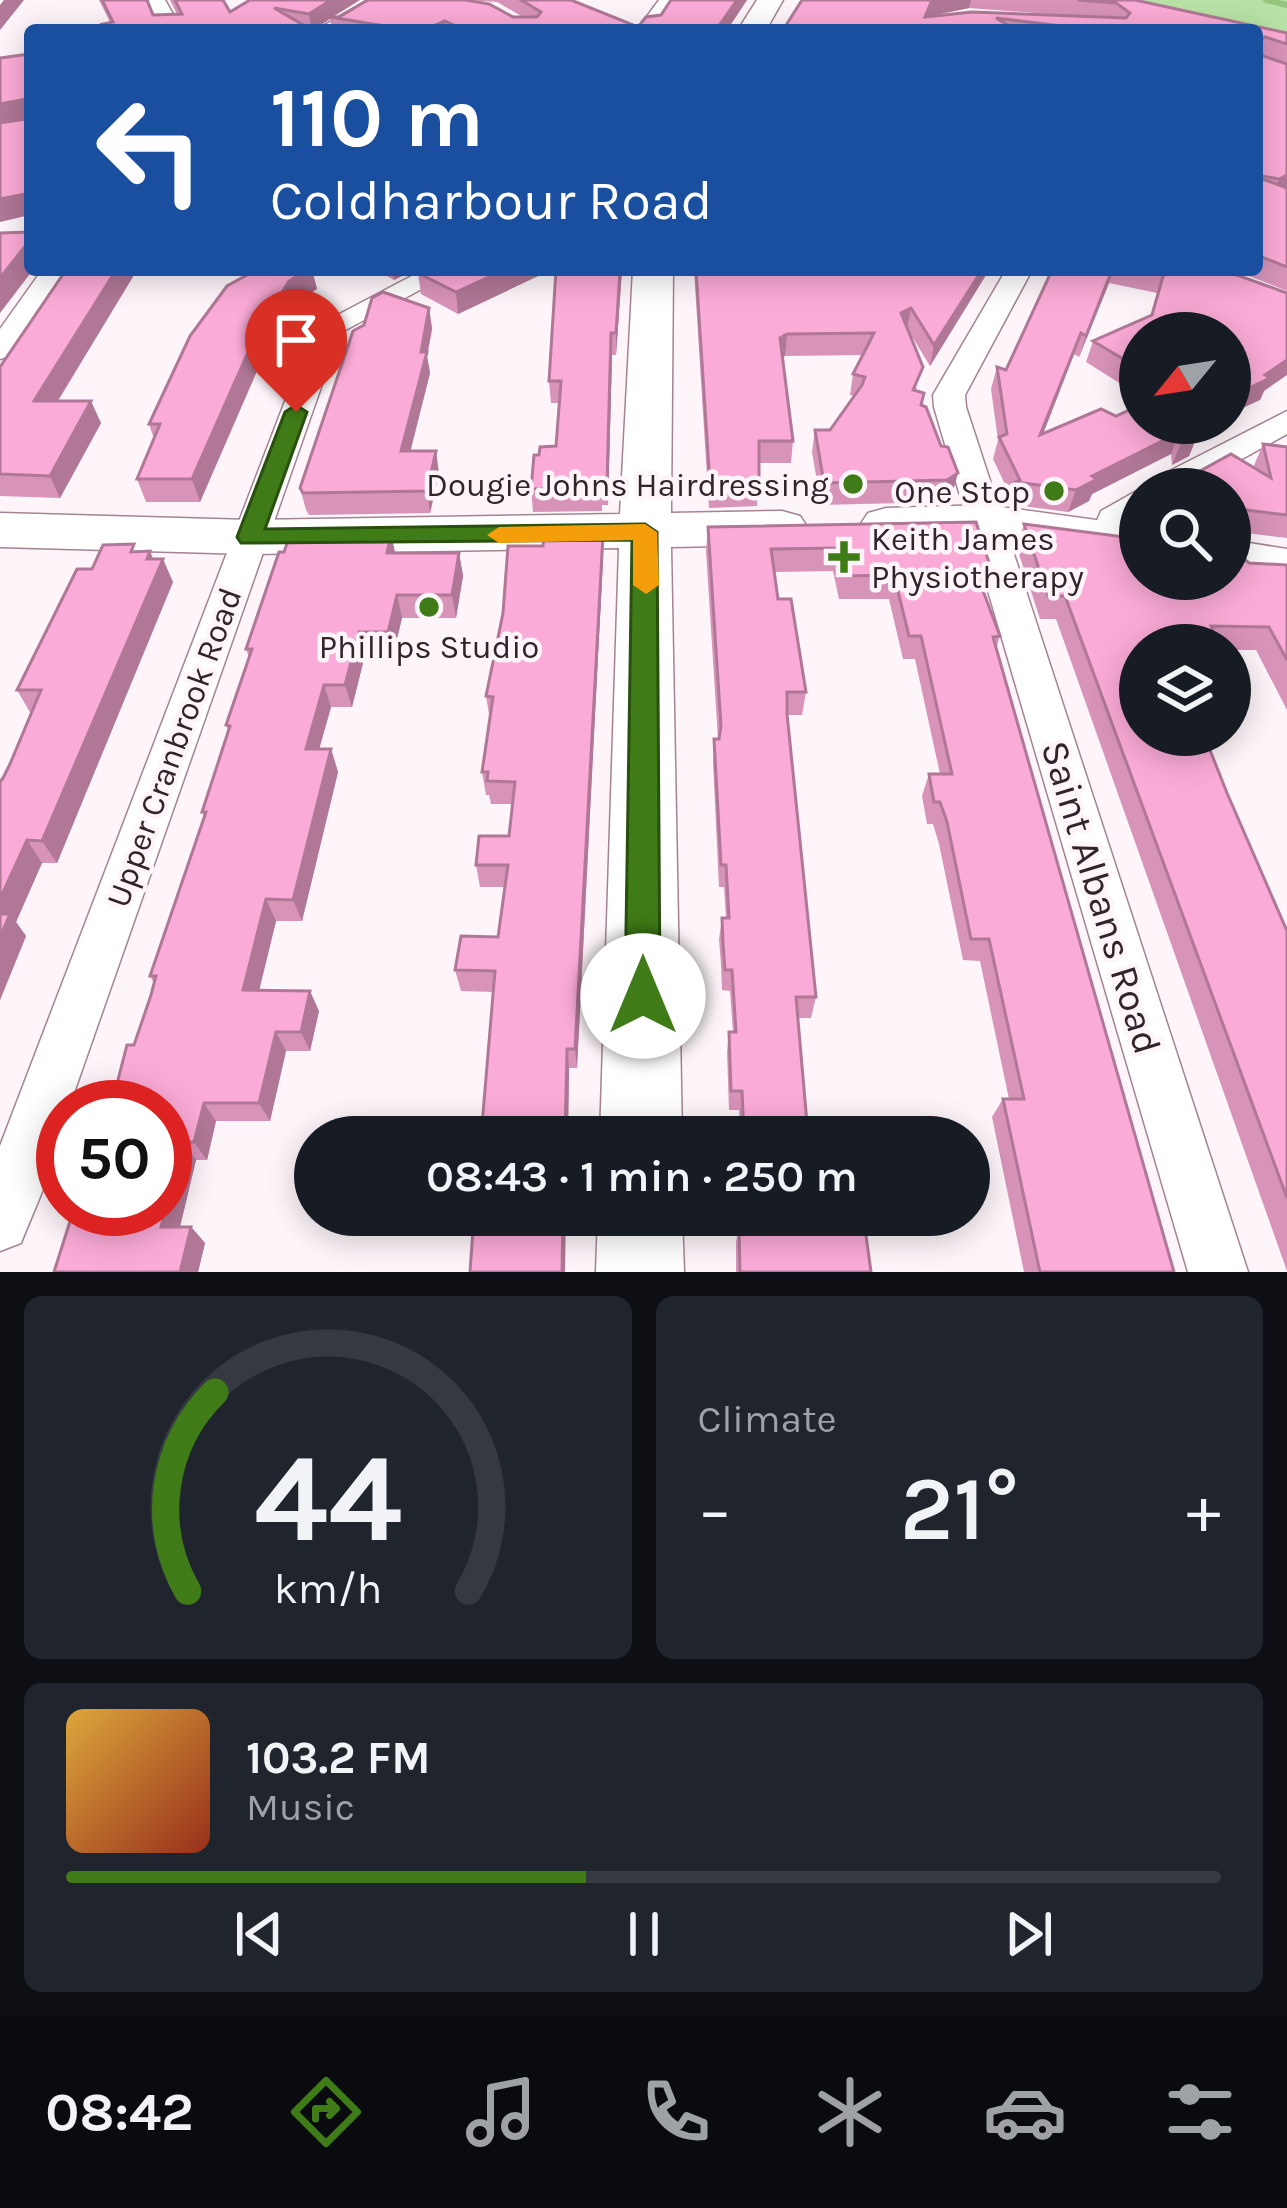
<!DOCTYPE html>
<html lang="en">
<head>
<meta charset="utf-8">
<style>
	:root { --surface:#171b24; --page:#20242c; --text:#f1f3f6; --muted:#9ea1a6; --line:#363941; --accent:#3f7b16 }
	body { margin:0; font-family:Karla,sans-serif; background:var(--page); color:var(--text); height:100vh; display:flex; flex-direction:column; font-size:45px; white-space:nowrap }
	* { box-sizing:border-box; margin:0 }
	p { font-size:39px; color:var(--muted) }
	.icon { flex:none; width:66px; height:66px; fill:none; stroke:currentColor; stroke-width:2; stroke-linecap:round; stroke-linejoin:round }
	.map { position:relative; height:1272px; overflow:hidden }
	.side { display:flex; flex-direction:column; gap:24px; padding:24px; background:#0d0f14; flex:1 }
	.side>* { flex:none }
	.top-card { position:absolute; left:24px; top:24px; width:1239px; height:252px; border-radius:12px; box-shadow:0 6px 30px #0003; background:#1a4fa0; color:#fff; overflow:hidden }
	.needle { width:78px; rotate:240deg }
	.controls { position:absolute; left:1119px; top:312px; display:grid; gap:24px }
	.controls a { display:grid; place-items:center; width:132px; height:132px; border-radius:50%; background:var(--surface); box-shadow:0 6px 30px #0003; font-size:60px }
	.speed { position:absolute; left:36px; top:1080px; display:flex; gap:24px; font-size:60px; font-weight:700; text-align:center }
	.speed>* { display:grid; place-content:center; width:156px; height:156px; border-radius:50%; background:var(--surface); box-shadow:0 6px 30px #0003; line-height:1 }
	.speed .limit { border:18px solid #d22; background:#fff; color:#111 }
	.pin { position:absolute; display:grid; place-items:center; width:102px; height:102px; color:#fff; margin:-123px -51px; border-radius:50% 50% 50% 0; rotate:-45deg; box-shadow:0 0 12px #0007 }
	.pin .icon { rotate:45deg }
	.me { position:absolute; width:132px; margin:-66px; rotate:0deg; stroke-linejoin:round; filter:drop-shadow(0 0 9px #0008) }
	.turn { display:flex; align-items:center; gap:42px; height:252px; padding:0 48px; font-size:54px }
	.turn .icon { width:156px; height:156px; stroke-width:2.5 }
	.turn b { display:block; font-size:84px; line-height:102px }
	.big { font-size:90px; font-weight:600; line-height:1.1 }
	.side .tile { flex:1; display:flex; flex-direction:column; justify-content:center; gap:18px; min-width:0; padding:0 42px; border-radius:18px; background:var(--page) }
	.side .dial { align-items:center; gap:0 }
	.dial svg { height:312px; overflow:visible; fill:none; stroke:var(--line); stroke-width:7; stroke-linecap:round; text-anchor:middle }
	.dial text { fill:var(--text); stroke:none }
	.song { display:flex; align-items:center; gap:36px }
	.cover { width:144px; height:144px; border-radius:18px; background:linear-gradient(135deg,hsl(40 70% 55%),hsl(10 70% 35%)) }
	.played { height:12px; border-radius:6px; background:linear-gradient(90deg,var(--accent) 45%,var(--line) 45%) }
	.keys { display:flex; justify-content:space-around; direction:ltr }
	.heat { display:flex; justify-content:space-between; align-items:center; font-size:66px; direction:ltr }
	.side .tiles { flex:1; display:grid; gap:24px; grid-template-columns:1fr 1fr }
	.tile:last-child { grid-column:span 2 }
	.trip { position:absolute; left:294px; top:1116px; width:696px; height:120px; border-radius:60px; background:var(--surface); box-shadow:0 6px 30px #0003; font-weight:600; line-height:120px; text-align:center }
	.tab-bar { display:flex; height:192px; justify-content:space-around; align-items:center; background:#090b0e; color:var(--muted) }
	.tab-bar .icon { width:84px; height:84px }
	.tab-bar .active { color:var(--accent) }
	.tab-bar b { font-size:54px; color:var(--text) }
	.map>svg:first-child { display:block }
</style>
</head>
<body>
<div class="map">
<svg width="1287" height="1272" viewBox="0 0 1287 1272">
	<rect width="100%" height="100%" fill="#fdf5f9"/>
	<path fill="#b8e2a5" d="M1102 0H1287V39Z"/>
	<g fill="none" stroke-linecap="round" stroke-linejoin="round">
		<path stroke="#95c57e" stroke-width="6" d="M1266 0 1287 5"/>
		<defs>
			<g id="street">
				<path d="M147 0H165L182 30H162Z"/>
				<path d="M368 0H390L340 30H316Z"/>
				<path d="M659 0H677L657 30H637Z"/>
				<path d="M42 270H69L10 356 0 359V329Z"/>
				<path d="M423 270H457L340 333 69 1107H63C63 1151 37 1202 21 1243L0 1251V1146L313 328Z"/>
				<path d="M1006 270H1032L965 395 966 407 1248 1272H1188L934 407 933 395Z"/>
				<path d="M1287 411V434L1188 489H1145L1150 481Z"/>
				<path d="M1140 489V517L1129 524 1121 545H1095L1090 537 1101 511Z"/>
			</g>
			<g id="secondary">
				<path d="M757 0H783L766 30H738Z"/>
				<path d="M633 270H673L671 513 782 511 800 516 808 528 800 540 782 545 671 547 682 1137H600L619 548 250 554 0 547V513L250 520 620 514Z"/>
				<path d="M986 505 1140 526V560L986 539 886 542 868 537 860 525 868 513 886 508Z"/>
				<path d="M1230 540 1287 549V585L1230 576Z"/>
				<path d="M598 1215H682L684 1272H596Z"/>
			</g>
		</defs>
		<use href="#street" stroke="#a48394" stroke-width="3"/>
		<use href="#secondary" stroke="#a48394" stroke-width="3"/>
		<use href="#street" fill="#fff" fill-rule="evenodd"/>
		<use href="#secondary" fill="#fff" fill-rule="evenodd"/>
	</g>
	<g fill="#d893b9" fill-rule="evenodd">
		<path d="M99 0H147L153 15 177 14 170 0H223L230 12 250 0 334 17H339L368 0H571L638 27 747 0 727 30H332L330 19 314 30H105L103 24 110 22ZM467 0 497 2 523 17H513Z"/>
		<path d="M802 0H1137L1287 33V63L1260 54 1287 64V291L1234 270H1257V30H783ZM969 8 1061 15 930 16Z"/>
		<path d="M66 270H137L58 401 101 423 60 498 0 496V367Z"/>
		<path d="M256 270H312L317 289 294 303 260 364 200 502H146L137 479 154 439 149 424Z"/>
		<path d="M375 270H414L394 280 387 276 386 271 381 273Z"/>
		<path d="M550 270 458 314 421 294 418 273Z"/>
		<path d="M556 270H622L616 355H612L608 505H602V511L533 512 531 489 539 455 556 446 559 403H551L549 381Z"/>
		<path d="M694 270H989L930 366 908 330 917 391 952 495 942 502 821 505 812 452 815 430H830L854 396 850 395 853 374 863 355 785 356 782 357 793 441 791 463H759L757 506 709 508Z"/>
		<path d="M1052 270H1223L1264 391 1260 400 1140 333V396L1086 362 1093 341 1151 315 1157 293 1109 283 1079 357 1074 354 1043 434 1116 416 1198 434 1189 456 1172 465 1171 454 1092 494 1089 501 1068 512 1009 504 1011 497 993 459 998 440 991 389 997 367 1006 370Z"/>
		<path d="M429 308 432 329 427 356 430 373 410 451 439 473 430 513 309 515 306 510 300 488Z"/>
		<path d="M1263 444 1287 447V538L1230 531V489H1176L1183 472 1253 468Z"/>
		<path d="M1024 524 1249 563 1287 565V710L1256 650H1230V645H1140L1227 793 1287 931V1271L1056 619H1040L1017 548Z"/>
		<path d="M708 527 992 572 985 595 1000 636 996 649 1174 1272H1024L992 1117 1003 1099H1009L980 961 963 960 939 844 933 824H927L922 796 929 774H940L915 659H903L889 599H839L833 571 774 572 778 599 806 692 802 715H787L816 997 811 1018H798L808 1135 824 1137H740L739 1110H729L727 1052 729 1032H733L730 991 722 990 721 965 719 939 722 918H726L724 887H719L713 762 714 739H718L706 551Z"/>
		<path d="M391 534 395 553H459L463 576 456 618H402L393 655H365L352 707H331L319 749H331L338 772 302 921H276L259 991 319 1011 310 1051H286L270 1121H216L207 1160H196L180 1227H191L205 1243 198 1272 165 1209 134 1045 154 983 150 976 204 817 202 812 228 731 226 725 249 657 246 649Z"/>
		<path d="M137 552 153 559 173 582 57 863H42L16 922 26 936 0 1000 2 780 31 714 17 690 92 569Z"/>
		<path d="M603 558 577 1068H569L568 1137H481L493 992 461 991 455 970 498 937 505 887H480L476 865 509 836 513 804H491L489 795H486L482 772 490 720 486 696Z"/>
		<path d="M744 1215H873V1221L866 1236 871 1272H736V1242L739 1226H744Z"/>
	</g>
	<g fill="#b07896">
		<path d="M4 0H24L0 30V5Z"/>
		<path d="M331 0H360L312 30 309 14Z"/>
		<path d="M737 0H747L727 30H716Z"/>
		<path d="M932 0H971L969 8 925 17Z"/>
		<path d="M445 21 446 30H424Z"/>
		<path d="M26 99 30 118 0 125V104Z"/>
		<path d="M1287 175V189L1271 198 1279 179Z"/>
		<path d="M30 193V215L0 222V199Z"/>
		<path d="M30 240V270H33L0 313V278Z"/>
		<path d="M116 270H137L44 423 34 401Z"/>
		<path d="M307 270H312L317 289 294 303 260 364 200 502 192 479 253 341 289 281Z"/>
		<path d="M393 270H414L394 280Z"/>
		<path d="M504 270H551L458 314 456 292Z"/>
		<path d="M620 270H622L616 355V333Z"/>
		<path d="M982 270H989L930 366 934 345Z"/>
		<path d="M1113 270 1109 283 1079 357 1086 336Z"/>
		<path d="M429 308 432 329 427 356 430 373 405 473 401 451Z"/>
		<path d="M911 308 907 329 901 313Z"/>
		<path d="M611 333 612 355 608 505 607 482Z"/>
		<path d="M1081 333 1074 354 1034 457 1040 435Z"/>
		<path d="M787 334 785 356 778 359 780 338Z"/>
		<path d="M1287 360V375L1264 391 1260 400 1230 414V397Z"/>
		<path d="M91 401 101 423 60 498 50 476Z"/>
		<path d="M1175 423H1212L1180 438V432L1171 454 1092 494 1089 501 1068 512 1076 490 1092 476 1163 429Z"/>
		<path d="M1198 434 1189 456 1172 465 1181 443Z"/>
		<path d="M436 451 439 473 430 513 427 491Z"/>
		<path d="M958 473 952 495 942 502 947 480Z"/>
		<path d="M391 534 396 557 387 553Z"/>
		<path d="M603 535V558L577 1068 575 1049Z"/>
		<path d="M150 551 158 571 163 559 173 582 57 863 42 841Z"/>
		<path d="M459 553 463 576 456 618 452 595Z"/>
		<path d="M397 595 402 618 393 655 388 632Z"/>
		<path d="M359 632 365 655 352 707 345 685Z"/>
		<path d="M324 685 331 707 313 771 306 749Z"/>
		<path d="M331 749 338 772 302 921 293 900Z"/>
		<path d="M27 840 42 863 16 922 26 936 0 1000V899Z"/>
		<path d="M266 899 276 921 254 1011 243 990Z"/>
		<path d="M310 991 319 1011 310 1051 301 1032Z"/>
		<path d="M276 1032 286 1051 270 1121 259 1103Z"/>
		<path d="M567 1049 569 1068 568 1137H565Z"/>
		<path d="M204 1103 216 1121 207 1160 194 1142Z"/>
		<path d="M183 1142 196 1160 176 1243 161 1227Z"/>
		<path d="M563 1215H566L565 1272H562Z"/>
		<path d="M191 1227 205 1243 198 1272H180Z"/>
	</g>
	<g fill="#fbabd7" stroke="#b07896" stroke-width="3">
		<path d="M102 0H147L153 15 182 14 175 0H223L230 12 250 0H331L309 14 274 8 312 30H112L103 24 113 22Z"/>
		<path d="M368 0H466L489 4 513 17H537L541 12 521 0H571L638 27 646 17 661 15 671 0H737L716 30H464L445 21 424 30H409L330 17H339Z"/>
		<path d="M802 0H932L925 17 972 12 1126 18 1130 13 1116 3 1078 0H1135L1287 33V44L1265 37 1259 41 1260 55 1287 64V175L1279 179 1257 175V30H1094L996 18 1016 30H783Z"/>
		<path d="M29 54 30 193 0 199V123L26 119V99L0 104V58Z"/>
		<path d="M1257 177 1287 188V267L1257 255Z"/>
		<path d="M30 232V240L0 278V233Z"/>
		<path d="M66 270H116L34 401H91L50 476 0 474V367Z"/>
		<path d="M256 270H307L289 281 253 341 192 479H137L160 424H149L190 336 227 286Z"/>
		<path d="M424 270H504L456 292 418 273Z"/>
		<path d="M556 270H620L616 333H611L607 482H602L601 488 531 489 534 455H539L540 447 556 446 561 381H549Z"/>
		<path d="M696 270H982L934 345 911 308 901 313 923 367 913 390 924 393 921 405 926 407 941 446 948 447 958 473 947 480 824 483 815 430H830L862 385 865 377 853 374 874 333 787 334 780 338 793 441H759V484L710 485Z"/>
		<path d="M1052 270H1112L1086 336 1081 333 1040 435 1101 409 1116 416 1140 405V423H1175L1163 429 1198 434 1181 443 1180 432 1092 476 1097 479 1076 490 1016 482 1020 480 999 437 1007 434 997 367 1006 370Z"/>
		<path d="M1152 270H1223L1287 293V360L1265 375 1270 378 1230 397V333H1140V369L1093 341 1152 315 1164 273Z"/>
		<path d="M383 292 429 308 421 352H427L401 451H436L427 491 303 493 300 488 353 331 364 325 372 298Z"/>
		<path d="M1263 444 1287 447V515L1230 508V489H1185L1183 472 1200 471 1231 454 1271 478Z"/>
		<path d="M976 522 992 572H976L1000 636 993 637 1174 1272H1040L1003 1099H1024L989 939H971L947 822 940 802H934L929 774H952L921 636H909L894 575 843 576 837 548 771 549 778 599H791L806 692H787V714L816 997H796L808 1135H824V1137H744L742 1091H731L729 1032H736L732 970H725L723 944 722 918H729L726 865H721L714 739H719L721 726 708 527Z"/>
		<path d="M1024 524 1140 539V579H1230V553L1238 554 1249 563 1287 565V660L1269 627 1211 626 1220 645H1140V735H1204L1227 793 1287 931V1198L1065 596H1048Z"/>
		<path d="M599 530 603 535 575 1049H567L565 1137H481L495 971 455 970 461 936 498 937 508 865H476L479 836H509L515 782 487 781 488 772H482L493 697 486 696 503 613 508 546H543L544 531Z"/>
		<path d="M391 534 387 553H459L452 595H397L388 632H359L345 685H324L306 749H331L293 900 266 899 243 990 310 991 301 1032H276L259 1103H204L194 1142H183L161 1227H191L180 1272H54L72 1215H79L81 1209H165V1107H111L127 1045H134L151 995 156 976H150L206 812H202L230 726 226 725 252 649H246L279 552H284L290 535Z"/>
		<path d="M134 544 131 552 150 551 147 559H163L42 841 27 840 0 899V780H2L10 764 41 690H17L77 569H92L103 545Z"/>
		<path d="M0 914H10L0 937Z"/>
		<path d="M474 1215H563L562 1272H470Z"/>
		<path d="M748 1215H873V1221H864L871 1272H740L739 1226H748Z"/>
	</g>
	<path fill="#3f7b16" stroke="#29500e" stroke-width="3" d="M296 405 307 412 265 529 645 524 657 532 660 996 655 1008 643 1013 630 1008 625 996 632 540 241 543 237 537 285 412Z"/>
	<path fill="#f59e0b" d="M645 524 657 532 659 585 646 594 633 585V540L499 543 487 535 499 527Z"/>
	<g fill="#3f7b16" stroke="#fdf5f9" stroke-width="4.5">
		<circle cx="853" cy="484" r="12"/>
		<circle cx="1054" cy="491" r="12"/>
		<path d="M838 539h12v12h12v12h-12v12h-12v-12h-12v-12h12z"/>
		<circle cx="429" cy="607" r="12"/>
	</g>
	<g text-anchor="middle" stroke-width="9" stroke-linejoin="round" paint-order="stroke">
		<g font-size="33" fill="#31242b" stroke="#fdf5f9" text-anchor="end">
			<text x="829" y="496">Dougie Johns Hairdressing</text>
			<text x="1030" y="503">One Stop</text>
			<text x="871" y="550" text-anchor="start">Keith James<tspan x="871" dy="38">Physiotherapy</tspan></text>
			<text x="429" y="658" text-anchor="middle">Phillips Studio</text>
		</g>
		<g font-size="33" fill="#31242b" stroke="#fdf5f9">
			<text transform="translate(173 747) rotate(-70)" y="12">Upper Cranbrook Road</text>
		</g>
		<g font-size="39" fill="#31242b" stroke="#fdf5f9">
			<text transform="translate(1102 897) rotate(73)" y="14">Saint Albans Road</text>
		</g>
	</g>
</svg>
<div class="controls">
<a><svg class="needle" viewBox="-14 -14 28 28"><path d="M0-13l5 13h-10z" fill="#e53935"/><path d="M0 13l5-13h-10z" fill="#9ea1a6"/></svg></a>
<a><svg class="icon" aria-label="search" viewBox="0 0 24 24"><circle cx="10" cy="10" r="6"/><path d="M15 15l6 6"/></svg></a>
<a><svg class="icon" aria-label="layers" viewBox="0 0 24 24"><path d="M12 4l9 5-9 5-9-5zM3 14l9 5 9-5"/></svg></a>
</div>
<div class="speed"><div class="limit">50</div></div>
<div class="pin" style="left:296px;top:412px;background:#d93025"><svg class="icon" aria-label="arrive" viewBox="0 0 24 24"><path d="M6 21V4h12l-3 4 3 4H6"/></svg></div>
<svg class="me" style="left:643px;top:996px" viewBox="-20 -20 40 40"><circle r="19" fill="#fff"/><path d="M0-13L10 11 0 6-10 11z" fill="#3f7b16"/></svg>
<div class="trip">08:43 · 1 min · 250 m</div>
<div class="top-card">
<div class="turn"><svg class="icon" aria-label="left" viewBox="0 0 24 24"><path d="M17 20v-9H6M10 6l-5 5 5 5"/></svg><div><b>110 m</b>Coldharbour Road</div></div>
</div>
</div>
<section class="side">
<div class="tiles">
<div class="tile dial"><svg viewBox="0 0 100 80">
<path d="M14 69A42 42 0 1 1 86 69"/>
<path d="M14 69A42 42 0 0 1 21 18" stroke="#3f7b16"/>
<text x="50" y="56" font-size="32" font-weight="700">44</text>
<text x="50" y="72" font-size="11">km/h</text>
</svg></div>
<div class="tile"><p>Climate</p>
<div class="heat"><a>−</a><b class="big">21°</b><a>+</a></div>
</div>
<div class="tile">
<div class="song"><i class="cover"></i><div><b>103.2 FM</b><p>Music</p></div></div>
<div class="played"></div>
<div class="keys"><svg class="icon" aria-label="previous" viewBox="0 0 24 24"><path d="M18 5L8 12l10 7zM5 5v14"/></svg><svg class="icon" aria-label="pause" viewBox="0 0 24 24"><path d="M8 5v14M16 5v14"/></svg><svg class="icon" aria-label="next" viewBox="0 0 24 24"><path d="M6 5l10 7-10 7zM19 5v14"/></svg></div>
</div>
</div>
</section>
<nav class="tab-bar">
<b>08:42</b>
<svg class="icon active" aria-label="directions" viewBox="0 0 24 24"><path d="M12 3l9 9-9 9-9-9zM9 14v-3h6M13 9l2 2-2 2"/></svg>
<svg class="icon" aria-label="music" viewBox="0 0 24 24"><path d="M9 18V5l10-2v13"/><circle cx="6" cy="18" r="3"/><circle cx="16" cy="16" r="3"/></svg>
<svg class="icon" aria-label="phone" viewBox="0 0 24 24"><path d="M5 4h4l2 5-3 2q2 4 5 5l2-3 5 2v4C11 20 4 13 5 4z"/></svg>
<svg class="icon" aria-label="climate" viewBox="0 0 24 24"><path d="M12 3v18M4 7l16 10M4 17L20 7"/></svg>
<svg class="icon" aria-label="car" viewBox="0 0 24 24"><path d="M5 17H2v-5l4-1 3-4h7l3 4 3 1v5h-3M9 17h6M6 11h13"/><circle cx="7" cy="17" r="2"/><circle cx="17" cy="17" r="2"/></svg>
<svg class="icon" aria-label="filters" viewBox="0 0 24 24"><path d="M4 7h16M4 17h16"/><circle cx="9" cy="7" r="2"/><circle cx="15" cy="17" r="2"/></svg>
</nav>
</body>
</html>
